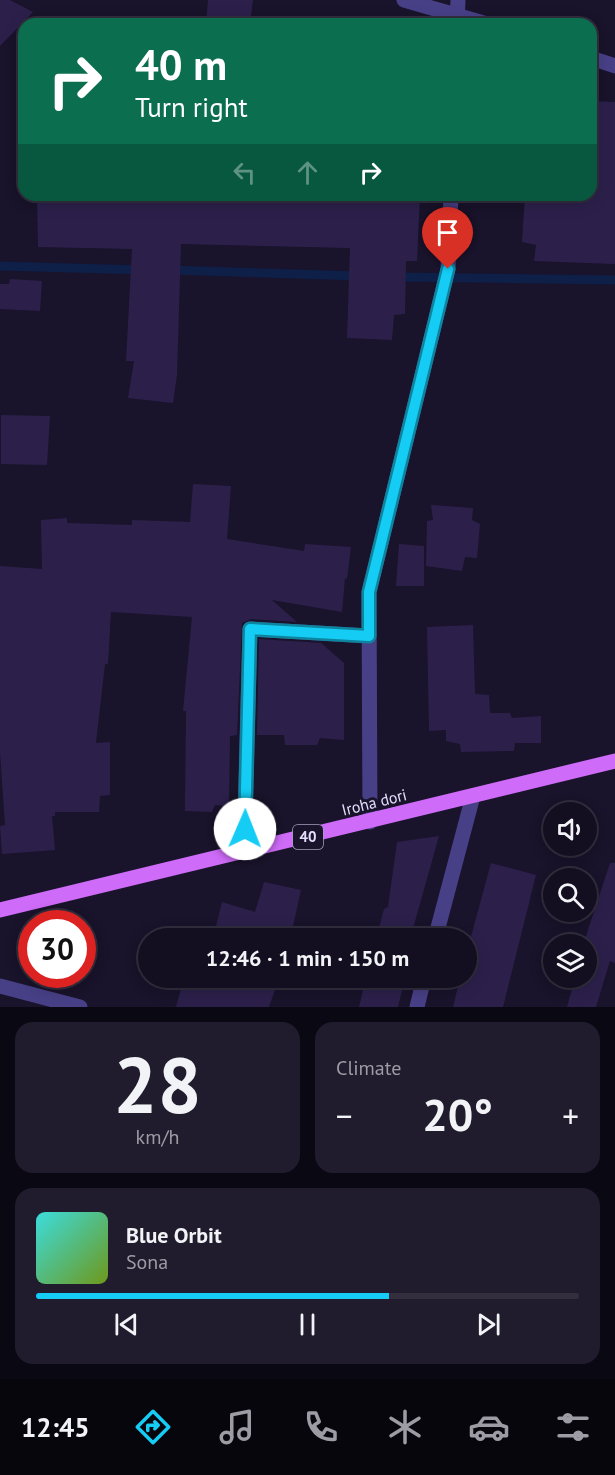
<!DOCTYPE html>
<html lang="en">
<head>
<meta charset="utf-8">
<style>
	:root { --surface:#130e20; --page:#201c2d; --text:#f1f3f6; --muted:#9d9ca5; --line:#322e3e; --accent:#14ccf4 }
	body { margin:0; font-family:"PT Sans",sans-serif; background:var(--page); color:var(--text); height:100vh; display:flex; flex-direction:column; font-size:22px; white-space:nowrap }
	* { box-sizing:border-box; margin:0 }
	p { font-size:20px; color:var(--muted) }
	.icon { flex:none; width:33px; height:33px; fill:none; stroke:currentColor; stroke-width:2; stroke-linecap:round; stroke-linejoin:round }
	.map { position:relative; height:1007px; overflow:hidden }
	.drawer { display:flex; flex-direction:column; gap:15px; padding:15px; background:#0a0812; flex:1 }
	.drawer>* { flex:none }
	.hud { position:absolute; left:18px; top:18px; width:579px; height:183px; border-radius:18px; box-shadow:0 3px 15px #0003,0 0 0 2px var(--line); background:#0b6e4f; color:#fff; overflow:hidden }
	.buttons { position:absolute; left:543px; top:802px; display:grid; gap:12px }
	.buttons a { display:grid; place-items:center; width:54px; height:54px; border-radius:50%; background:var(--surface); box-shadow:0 3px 15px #0003,0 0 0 2px var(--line); font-size:30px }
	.speed { position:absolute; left:18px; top:910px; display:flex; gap:12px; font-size:30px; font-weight:700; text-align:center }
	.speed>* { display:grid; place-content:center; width:78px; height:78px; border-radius:50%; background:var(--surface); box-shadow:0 3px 15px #0003,0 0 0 2px var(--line); line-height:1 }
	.speed .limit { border:9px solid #d22; background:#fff; color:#111 }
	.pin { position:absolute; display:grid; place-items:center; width:51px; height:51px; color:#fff; margin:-62px -26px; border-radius:50% 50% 50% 0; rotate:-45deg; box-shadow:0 0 6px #0007 }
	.pin .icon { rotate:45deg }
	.me { position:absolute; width:66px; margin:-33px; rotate:1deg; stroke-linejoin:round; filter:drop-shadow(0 0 4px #0008) }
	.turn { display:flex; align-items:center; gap:21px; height:126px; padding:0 18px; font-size:27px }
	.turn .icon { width:78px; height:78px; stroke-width:2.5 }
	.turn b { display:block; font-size:42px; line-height:51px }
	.lanes { display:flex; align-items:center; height:57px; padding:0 18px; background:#0003; justify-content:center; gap:30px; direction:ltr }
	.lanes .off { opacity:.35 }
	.big { font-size:45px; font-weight:600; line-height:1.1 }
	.drawer .tile { flex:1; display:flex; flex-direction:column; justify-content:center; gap:9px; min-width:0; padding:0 21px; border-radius:18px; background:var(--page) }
	.drawer .dial { align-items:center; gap:0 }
	.dial b { font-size:78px; line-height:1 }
	.song { display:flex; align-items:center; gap:18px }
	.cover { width:72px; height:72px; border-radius:9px; background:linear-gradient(135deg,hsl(180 70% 55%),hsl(80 70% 35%)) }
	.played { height:6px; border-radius:3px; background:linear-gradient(90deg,var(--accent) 65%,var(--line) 65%) }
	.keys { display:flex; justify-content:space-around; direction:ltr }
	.heat { display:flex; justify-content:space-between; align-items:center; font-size:33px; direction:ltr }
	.drawer .tiles { flex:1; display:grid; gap:15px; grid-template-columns:1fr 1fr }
	.tile:last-child { grid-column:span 2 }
	.trip { position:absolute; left:138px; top:928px; width:339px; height:60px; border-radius:30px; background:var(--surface); box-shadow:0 3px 15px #0003,0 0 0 2px var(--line); font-weight:600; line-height:60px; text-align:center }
	.menu { display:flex; height:96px; justify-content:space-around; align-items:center; background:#08060d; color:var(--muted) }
	.menu .icon { width:42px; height:42px }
	.menu .on { color:var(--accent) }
	.menu b { font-size:27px; color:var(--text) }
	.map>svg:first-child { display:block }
</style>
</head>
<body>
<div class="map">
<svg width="615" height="1007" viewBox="0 0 615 1007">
	<rect width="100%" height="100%" fill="#19132b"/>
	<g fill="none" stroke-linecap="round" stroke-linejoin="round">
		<g stroke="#0e1f48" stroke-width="9">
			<path d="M0 266 142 270"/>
			<path d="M170 270 360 276"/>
			<path d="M395 277 615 280"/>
		</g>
	</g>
	<g fill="#2c204b">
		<path d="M0 0H10L33 12 0 46Z"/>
		<path d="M208 0H253L250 24H206Z"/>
		<path d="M591 101 615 102V264L534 261 536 245 522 242 525 195H591Z"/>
		<path d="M37 195H420L417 261H406L405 314 394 315 392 340 347 338 350 248 181 244 177 375 173 403 128 398 134 361H126L132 249 38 247Z"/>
		<path d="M10 279 42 281 40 311 0 309V284H9Z"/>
		<path d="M1 415 50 416 47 465 1 464Z"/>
		<path d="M193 484 231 486 227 539 304 551 305 544 351 547 347 579 345 578 342 612 272 600 297 622 251 619 242 623 237 735 230 736 229 806 215 805 212 812 185 811 186 711H183L192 617 111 612 108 664H105L96 743 110 742V795L100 796 99 812H55V816H52L55 850 2 854 0 826 5 825 0 752V566L42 569 41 520 67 518V523L132 525V520L190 522Z"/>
		<path d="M431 505 473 508 472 520 480 524 477 558 465 557 462 571 426 566 427 521 433 520Z"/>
		<path d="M399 544 424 546V586H396Z"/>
		<path d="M473 625 475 694 489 695 490 713H510L512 718 541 716V743H515L514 751 461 752 460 744 446 741V730L429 731 427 627Z"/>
		<path d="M259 639 321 643 344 663V740L320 738 317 745H285L284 735H257Z"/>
		<path d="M439 836 410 939H376L384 909 388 907 397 842Z"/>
		<path d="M491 863 536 875 503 1007H453L460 978H466V955Z"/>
		<path d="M610 863H615V963L610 961 596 1007H567L575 978H586V945H583Z"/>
		<path d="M264 882 301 890 290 939H213L222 902 255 912Z"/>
		<path d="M184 978H279L269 1007H176Z"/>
		<path d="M366 978H405L398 1007H359Z"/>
	</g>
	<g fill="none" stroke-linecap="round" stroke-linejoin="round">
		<g stroke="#484087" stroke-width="15">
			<path d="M457 24 458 0"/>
			<path d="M370 822 369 592 448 269 451 195"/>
			<path d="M244 852 250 629 369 636"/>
			<path d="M435 939 473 796"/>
			<path d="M417 1007 424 978"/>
		</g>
		<g stroke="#484087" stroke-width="15">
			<path d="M404 0 487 24"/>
			<path d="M591 58 615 66"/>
			<path d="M0 986 80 1007"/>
		</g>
		<path stroke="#ce6bf8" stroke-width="15" d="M0 910 615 761"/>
	</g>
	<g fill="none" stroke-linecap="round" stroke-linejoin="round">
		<defs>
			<path id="route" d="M245 829 250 629 369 636V592L448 269"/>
		</defs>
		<use href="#route" stroke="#0d859f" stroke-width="15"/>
		<use href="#route" stroke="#14ccf4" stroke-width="10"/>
	</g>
	<g text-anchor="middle" stroke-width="6" stroke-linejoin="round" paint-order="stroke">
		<rect fill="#19132b" stroke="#a7a1be" stroke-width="1.5" x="293" y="825" width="30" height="24" rx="4.5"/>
		<g font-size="15" font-weight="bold" fill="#e4defd">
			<text x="308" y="842">40</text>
		</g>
		<g font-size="16" fill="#e4defd" stroke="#19132b">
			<text transform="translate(374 802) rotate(-14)" y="6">Iroha dori</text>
		</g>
	</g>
</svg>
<div class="buttons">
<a><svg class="icon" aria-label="sound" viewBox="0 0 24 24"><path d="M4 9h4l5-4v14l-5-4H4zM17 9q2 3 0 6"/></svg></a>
<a><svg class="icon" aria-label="search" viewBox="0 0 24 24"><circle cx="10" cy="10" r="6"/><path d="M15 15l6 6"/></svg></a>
<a><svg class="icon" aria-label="layers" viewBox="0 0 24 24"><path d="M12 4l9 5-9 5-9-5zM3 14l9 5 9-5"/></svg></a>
</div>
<div class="speed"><div class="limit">30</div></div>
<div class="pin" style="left:448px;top:269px;background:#d93025"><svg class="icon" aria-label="arrive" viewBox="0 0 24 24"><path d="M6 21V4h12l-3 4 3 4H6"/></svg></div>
<svg class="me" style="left:245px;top:829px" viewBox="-20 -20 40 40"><circle r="19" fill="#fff"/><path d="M0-13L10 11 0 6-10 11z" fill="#14ccf4"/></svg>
<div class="trip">12:46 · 1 min · 150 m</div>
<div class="hud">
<div class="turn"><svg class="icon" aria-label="right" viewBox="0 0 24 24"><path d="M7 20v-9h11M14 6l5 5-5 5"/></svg><div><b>40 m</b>Turn right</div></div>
<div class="lanes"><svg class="icon off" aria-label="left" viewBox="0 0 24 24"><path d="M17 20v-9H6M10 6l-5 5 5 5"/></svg><svg class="icon off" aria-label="ahead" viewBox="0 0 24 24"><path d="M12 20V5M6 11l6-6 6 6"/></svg><svg class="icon" aria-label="right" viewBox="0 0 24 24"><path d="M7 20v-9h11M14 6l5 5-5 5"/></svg></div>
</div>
</div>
<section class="drawer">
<div class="tiles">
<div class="tile dial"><b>28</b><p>km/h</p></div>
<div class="tile"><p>Climate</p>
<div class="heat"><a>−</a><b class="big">20°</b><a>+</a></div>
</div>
<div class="tile">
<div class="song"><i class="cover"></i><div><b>Blue Orbit</b><p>Sona</p></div></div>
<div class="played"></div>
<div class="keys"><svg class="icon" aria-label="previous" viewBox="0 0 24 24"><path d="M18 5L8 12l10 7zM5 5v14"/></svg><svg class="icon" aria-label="pause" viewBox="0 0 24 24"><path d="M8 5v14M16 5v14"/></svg><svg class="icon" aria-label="next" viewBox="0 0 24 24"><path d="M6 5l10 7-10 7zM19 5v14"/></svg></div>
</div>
</div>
</section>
<nav class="menu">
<b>12:45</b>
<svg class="icon on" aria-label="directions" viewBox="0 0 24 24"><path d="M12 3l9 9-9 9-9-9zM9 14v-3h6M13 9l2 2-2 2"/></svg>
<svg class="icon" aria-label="music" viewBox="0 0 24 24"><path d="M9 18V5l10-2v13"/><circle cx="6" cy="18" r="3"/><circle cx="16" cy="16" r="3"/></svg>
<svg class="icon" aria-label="phone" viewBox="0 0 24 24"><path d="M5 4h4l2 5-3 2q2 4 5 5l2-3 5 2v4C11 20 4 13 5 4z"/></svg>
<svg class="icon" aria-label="climate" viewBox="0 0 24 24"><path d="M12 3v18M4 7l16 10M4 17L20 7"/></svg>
<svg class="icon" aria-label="car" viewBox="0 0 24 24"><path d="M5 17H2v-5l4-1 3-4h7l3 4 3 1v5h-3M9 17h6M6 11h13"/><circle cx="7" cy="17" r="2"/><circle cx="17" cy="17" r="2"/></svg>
<svg class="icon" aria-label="filters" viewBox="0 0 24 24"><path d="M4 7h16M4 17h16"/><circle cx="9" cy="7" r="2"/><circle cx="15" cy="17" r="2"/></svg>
</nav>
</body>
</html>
